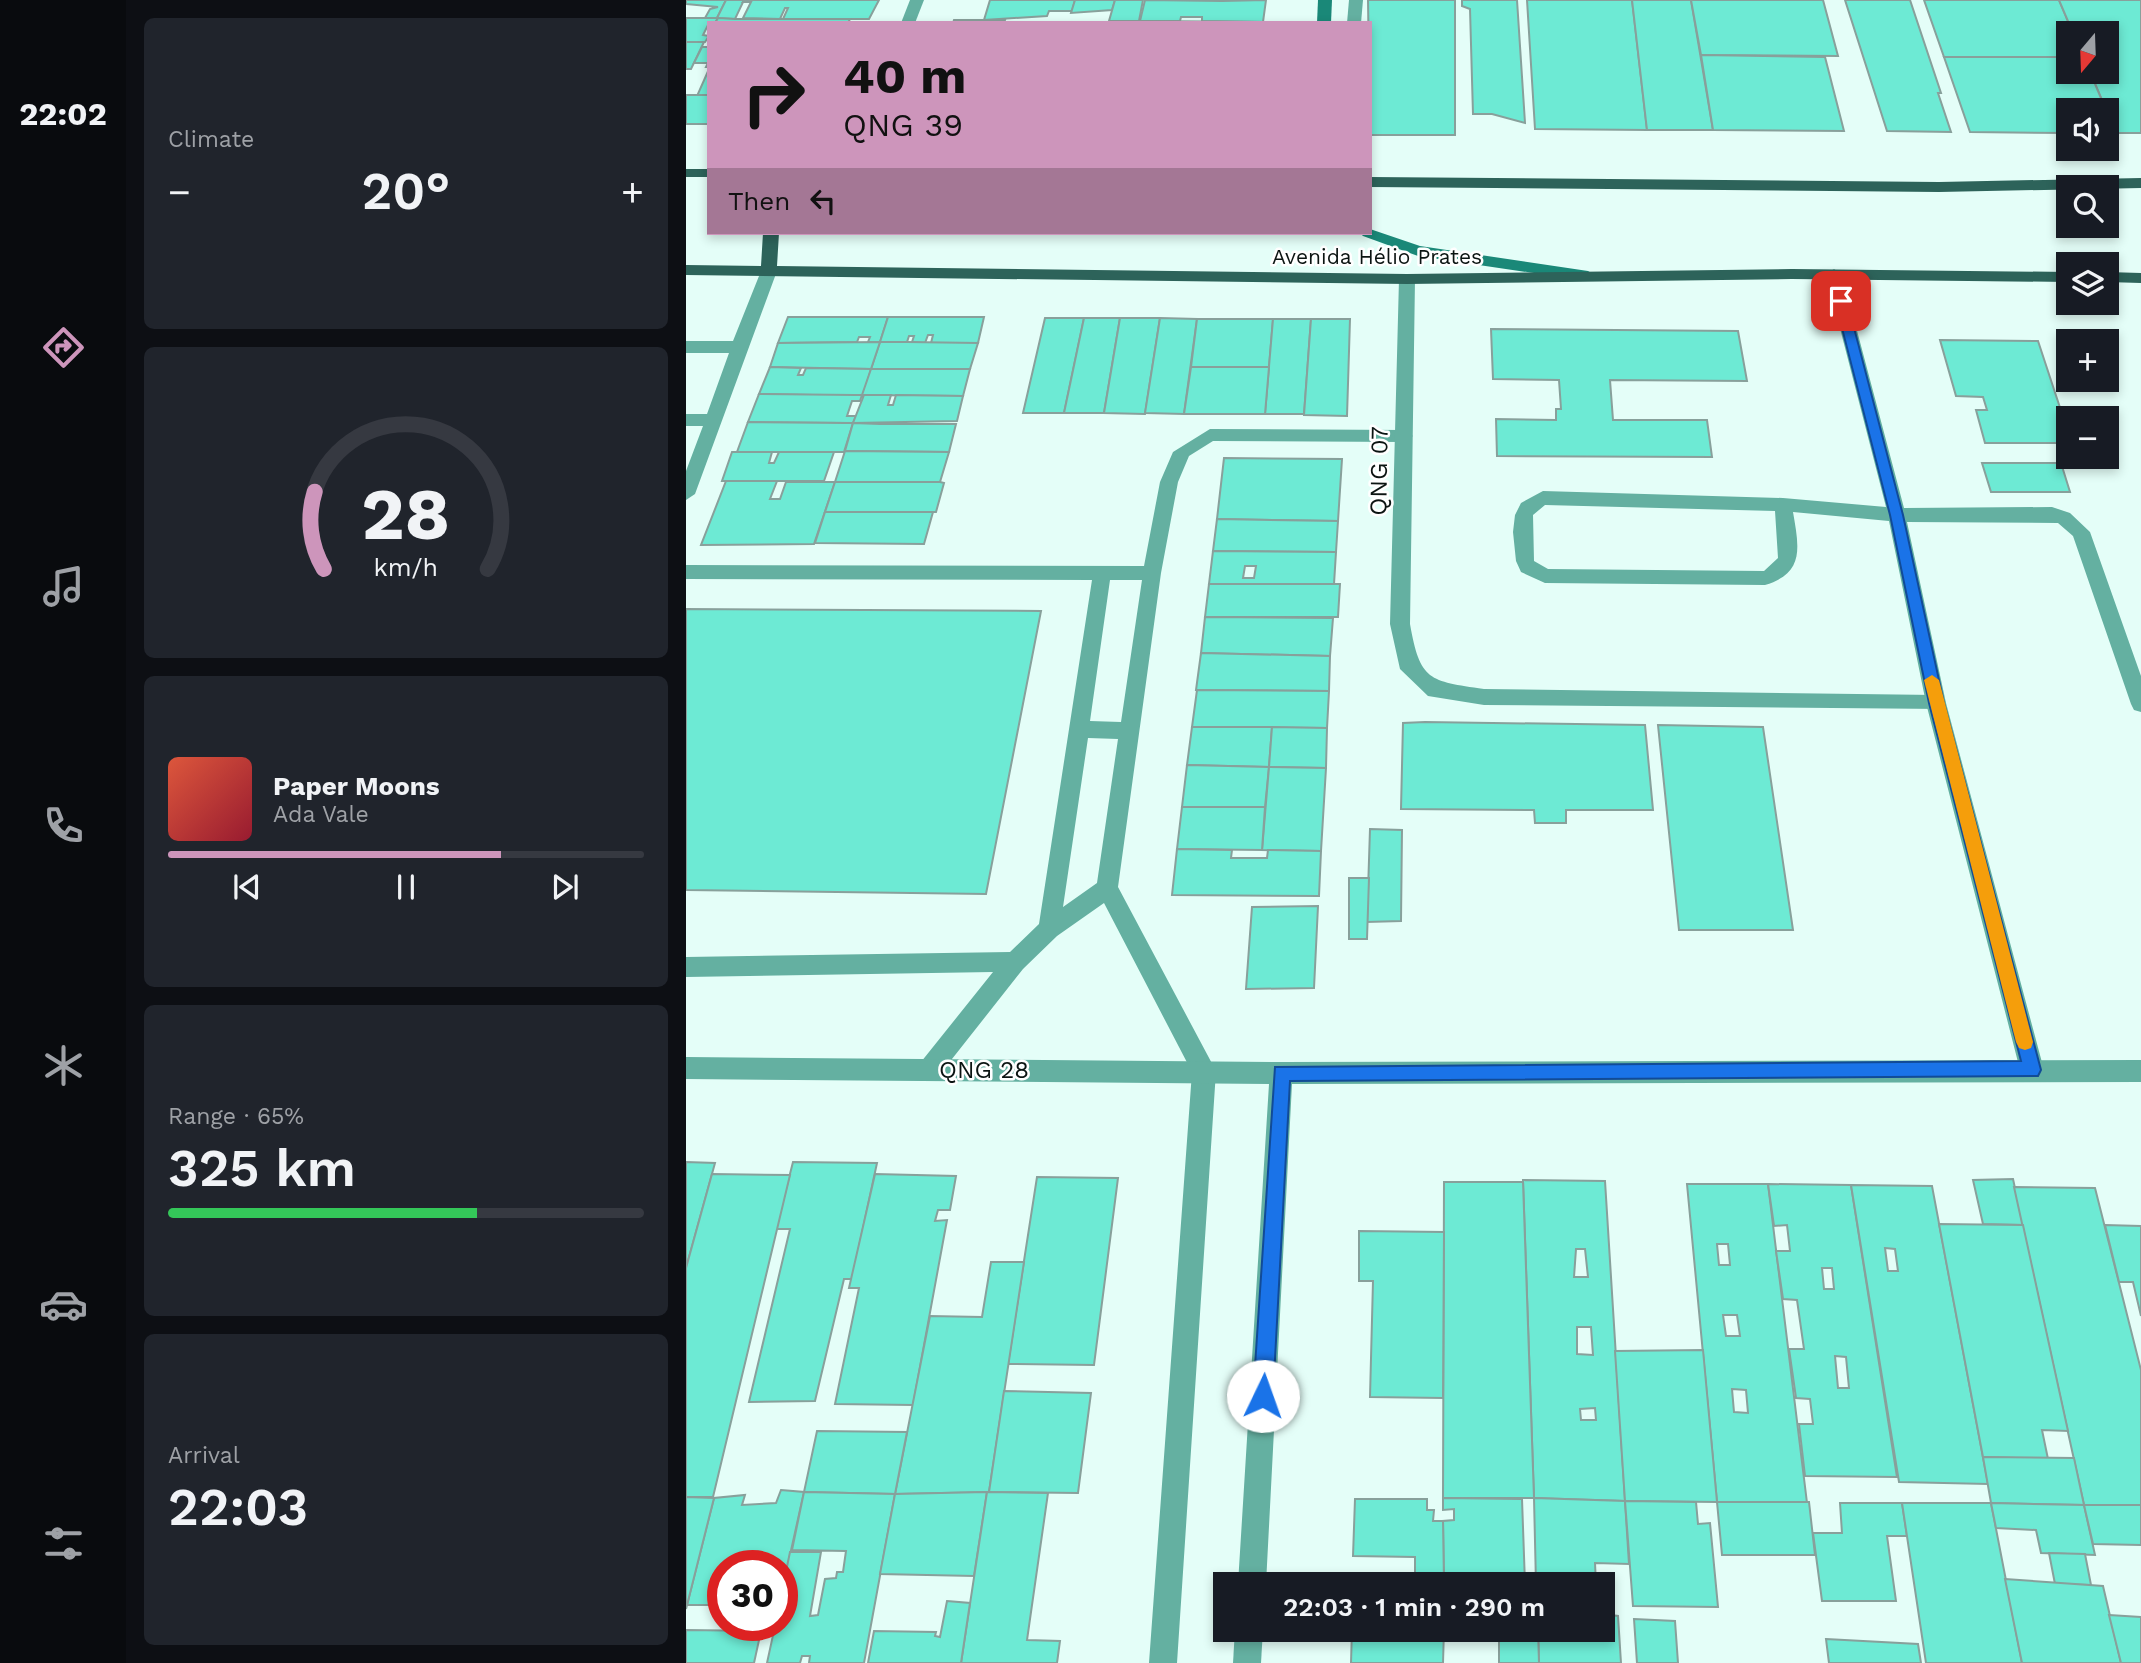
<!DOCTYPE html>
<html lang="en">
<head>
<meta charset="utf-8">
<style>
	:root { --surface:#171b24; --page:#20242c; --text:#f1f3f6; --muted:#9ea1a6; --line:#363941; --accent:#cd95bb }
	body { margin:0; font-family:"Work Sans",sans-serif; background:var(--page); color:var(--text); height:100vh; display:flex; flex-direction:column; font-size:26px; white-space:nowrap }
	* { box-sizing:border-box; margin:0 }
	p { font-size:23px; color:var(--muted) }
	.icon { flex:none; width:38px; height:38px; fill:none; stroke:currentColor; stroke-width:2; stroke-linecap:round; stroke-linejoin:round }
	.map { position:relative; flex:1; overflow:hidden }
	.drawer { display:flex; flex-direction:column; gap:18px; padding:18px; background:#0d0f14; width:560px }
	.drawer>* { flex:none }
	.guide { position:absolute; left:21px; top:21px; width:665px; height:214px; border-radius:0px; box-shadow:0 4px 10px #0003; background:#cd95bb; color:#111; overflow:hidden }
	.needle { width:46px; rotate:199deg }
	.controls { position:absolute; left:1370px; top:21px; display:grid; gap:14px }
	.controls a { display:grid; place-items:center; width:63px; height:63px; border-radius:0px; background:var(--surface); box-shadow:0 4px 10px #0003; font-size:35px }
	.speed { position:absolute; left:21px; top:1550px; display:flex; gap:14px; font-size:35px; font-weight:700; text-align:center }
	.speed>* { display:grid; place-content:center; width:91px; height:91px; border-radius:50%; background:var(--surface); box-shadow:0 4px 10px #0003; line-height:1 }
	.speed .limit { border:10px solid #d22; background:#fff; color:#111 }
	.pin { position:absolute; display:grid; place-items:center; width:60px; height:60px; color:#fff; margin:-30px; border-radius:14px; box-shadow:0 4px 10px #0006 }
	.me { position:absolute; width:77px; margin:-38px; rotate:3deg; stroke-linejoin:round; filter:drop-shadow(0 0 5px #0008) }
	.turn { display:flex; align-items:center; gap:24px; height:147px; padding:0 21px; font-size:32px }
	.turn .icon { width:91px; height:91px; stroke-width:2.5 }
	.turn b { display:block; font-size:49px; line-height:60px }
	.then { display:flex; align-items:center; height:66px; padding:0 21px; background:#0003; gap:14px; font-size:26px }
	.big { font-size:52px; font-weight:600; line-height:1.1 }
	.drawer .card { flex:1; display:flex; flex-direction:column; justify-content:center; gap:10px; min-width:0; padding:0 24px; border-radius:10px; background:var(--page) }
	.drawer .dial { align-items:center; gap:0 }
	.dial svg { height:182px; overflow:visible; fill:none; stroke:var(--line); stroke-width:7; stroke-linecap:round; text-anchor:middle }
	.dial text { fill:var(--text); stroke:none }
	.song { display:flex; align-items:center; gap:21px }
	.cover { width:84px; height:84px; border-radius:10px; background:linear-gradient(135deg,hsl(10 70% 55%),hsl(350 70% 35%)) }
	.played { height:7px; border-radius:4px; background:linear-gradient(90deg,var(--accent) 70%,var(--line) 70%) }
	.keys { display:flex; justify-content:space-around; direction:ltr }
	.heat { display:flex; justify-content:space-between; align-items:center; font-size:38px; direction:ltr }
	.charge { height:10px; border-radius:5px; background:linear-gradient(90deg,#34c759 65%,var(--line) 0) }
	.trip { position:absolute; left:527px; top:1572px; width:402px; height:70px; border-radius:0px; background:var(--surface); box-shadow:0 4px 10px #0003; font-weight:600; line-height:70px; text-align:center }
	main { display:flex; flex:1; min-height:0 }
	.dock { display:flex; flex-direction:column; width:126px; justify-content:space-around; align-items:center; background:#090b0e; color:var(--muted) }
	.dock .icon { width:49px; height:49px }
	.dock .on { color:var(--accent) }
	.dock b { font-size:32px; color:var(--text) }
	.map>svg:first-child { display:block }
</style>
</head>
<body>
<main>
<nav class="dock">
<b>22:02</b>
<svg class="icon on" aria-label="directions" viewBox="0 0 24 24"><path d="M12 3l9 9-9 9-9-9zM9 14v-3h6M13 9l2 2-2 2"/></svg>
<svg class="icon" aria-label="music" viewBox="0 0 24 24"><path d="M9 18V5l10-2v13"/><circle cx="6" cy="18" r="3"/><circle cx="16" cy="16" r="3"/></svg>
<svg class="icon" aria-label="phone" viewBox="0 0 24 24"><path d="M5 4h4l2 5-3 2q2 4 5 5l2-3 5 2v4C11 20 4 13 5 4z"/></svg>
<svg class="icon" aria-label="climate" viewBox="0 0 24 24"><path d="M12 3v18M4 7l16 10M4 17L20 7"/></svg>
<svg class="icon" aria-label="car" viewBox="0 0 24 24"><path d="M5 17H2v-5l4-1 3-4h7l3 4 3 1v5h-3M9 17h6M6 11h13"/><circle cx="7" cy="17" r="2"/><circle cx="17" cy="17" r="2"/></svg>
<svg class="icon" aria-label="filters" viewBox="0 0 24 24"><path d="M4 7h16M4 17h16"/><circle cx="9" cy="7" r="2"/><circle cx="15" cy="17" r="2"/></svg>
</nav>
<section class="drawer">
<div class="card"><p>Climate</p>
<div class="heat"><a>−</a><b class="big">20°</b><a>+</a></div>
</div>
<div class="card dial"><svg viewBox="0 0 100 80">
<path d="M14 69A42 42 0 1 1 86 69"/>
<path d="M14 69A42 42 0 0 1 10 35" stroke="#cd95bb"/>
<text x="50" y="56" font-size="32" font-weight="700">28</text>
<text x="50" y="72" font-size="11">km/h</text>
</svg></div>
<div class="card">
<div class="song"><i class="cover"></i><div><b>Paper Moons</b><p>Ada Vale</p></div></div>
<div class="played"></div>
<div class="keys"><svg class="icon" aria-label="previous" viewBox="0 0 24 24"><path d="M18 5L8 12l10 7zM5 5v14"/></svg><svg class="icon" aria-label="pause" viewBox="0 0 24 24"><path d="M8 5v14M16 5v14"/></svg><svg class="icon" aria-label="next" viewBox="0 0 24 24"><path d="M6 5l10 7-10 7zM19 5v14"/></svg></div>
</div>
<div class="card"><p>Range · 65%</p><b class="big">325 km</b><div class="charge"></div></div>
<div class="card"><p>Arrival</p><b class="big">22:03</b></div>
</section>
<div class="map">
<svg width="1455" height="1663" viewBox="0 0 1455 1663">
	<rect width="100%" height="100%" fill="#e4fef8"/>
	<g fill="#6dead4" stroke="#88a09b" stroke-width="2" fill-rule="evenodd">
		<path d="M0 0H40L31 18H19L24 9 32 7 0 4Z"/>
		<path d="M40 0H58L49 19 31 18Z"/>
		<path d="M59 0H193L183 19H97L102 8H99L94 19 57 18 65 2H57Z"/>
		<path d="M304 0H389L386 11H363L361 16 298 20Z"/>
		<path d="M389 0H429L426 10 385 13Z"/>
		<path d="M429 0H457L453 21H423Z"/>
		<path d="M459 0 536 1 580 0 577 22 516 21V17H495L494 21H454Z"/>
		<path d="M682 0H769V135H684Z"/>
		<path d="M776 0H831L839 123 806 114H787L784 9 776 6Z"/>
		<path d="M841 0H946L961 130 849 129Z"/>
		<path d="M946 0H1005L1027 130H961Z"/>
		<path d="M1005 0H1137L1152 56 1015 55Z"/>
		<path d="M1159 0H1224L1255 93H1252L1265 132 1201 131Z"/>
		<path d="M1238 0H1373L1387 33H1382V57H1258Z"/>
		<path d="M1373 0H1455V133H1430L1404 72H1421V33H1387Z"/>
		<path d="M0 18H32L29 23H23L17 35 23 36 19 42H0Z"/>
		<path d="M32 18 49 19H164L162 23H29Z"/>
		<path d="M268 20H319L318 23H267Z"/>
		<path d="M425 21H454L577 22 425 23Z"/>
		<path d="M0 42H18L5 69H0Z"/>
		<path d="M16 47H23V67H20L22 63H8Z"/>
		<path d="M1015 55 1139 57 1158 131 1027 130Z"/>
		<path d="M1258 57H1382V72H1404L1420 110H1382V133L1284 132Z"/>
		<path d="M23 69V95L11 96Z"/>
		<rect x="0" y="95" width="23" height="29"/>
		<path d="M102 317H202L194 342H182L184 337H173L171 342 92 343Z"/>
		<path d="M202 317H298L292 343H245L247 335H242L239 343 226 342 228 336H223L221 342H194Z"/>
		<path d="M359 318H398L378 413H337Z"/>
		<path d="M398 318H434L418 413H378Z"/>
		<path d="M434 318H474L459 414 418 413Z"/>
		<path d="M474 318 511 319 498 414 459 413Z"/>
		<path d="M511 319H587L583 367H505Z"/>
		<path d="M587 319H625L618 414H579Z"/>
		<path d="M625 319H664L661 416 618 415Z"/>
		<path d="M805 329 1052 331 1061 381 924 380 927 420H1021L1026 457 811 456 810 419 870 420V409H875L873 380 807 379Z"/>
		<path d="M1254 340 1352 341 1382 432V443H1299L1290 410H1301L1297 397 1270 396Z"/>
		<path d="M194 342H221L292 343 284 369H185Z"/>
		<path d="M194 342 185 369 84 367 92 343Z"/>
		<path d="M84 367 115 368 112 375H117L120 368 185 369 177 396 73 394Z"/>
		<path d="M505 367H583L579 414H498Z"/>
		<path d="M185 369H284L277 396 176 395Z"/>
		<path d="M73 394 168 395H176L174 401H166L161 416H170L167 423 62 422Z"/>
		<path d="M178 395H205L202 405H207L210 395 277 396 271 421 167 423Z"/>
		<path d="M62 422 159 423H167L158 452H51Z"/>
		<path d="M167 423 194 424H270L263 452 159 451Z"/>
		<path d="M159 451 263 452 254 482H149Z"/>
		<path d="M46 452H86L83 463H88L93 452H148L138 481H36Z"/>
		<path d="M538 458 656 459 652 521 531 519Z"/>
		<path d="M1375 463 1384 492H1305L1296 463Z"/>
		<path d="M40 481H91L84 499H94L100 482H149L128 544 15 545Z"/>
		<path d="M149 482H254L258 483 250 512H139Z"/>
		<path d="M139 512H247L238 544 129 543Z"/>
		<path d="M531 519 652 521 650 552 527 551Z"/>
		<path d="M527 551 650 552 648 584H523ZM559 566H570L568 578H557Z"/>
		<path d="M523 584H654L652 617H519Z"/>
		<path d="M0 609 355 611 300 894 0 890Z"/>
		<path d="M519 617 647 618 644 656 515 653Z"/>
		<path d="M515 653 644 656 643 691 510 690Z"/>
		<path d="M511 690 643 691 641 728 506 727Z"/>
		<path d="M739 722 959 725 967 810H880V823H849L848 810 715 809 717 723Z"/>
		<path d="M972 725 1077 727 1107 930H993Z"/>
		<path d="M506 727H586L583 767 501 765Z"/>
		<path d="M586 727 641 728 640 768 583 767Z"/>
		<path d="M501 765 583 767 579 807H496Z"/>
		<path d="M583 767 640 768 635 851 576 850Z"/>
		<path d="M496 807H579L576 850 491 849Z"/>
		<path d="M684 829 716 830 715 921 681 922Z"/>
		<path d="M491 849 546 850 545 858H581L582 850 635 851 633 896 486 895Z"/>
		<path d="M663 878H683L681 939H663Z"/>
		<path d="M632 906 628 988 560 989 566 907Z"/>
		<path d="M0 1162 29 1163 0 1268Z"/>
		<path d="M107 1162 191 1163 166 1279H158L129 1401 63 1402 104 1229H90Z"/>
		<path d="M26 1174 104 1175 27 1497H0V1268Z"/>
		<path d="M189 1174 270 1176 264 1210H252L249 1221 261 1220 227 1405 149 1404 173 1288H163Z"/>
		<path d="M351 1177 432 1178 408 1365 322 1364Z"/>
		<path d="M1327 1179 1337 1225 1297 1224 1287 1180Z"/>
		<path d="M837 1180 919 1181 939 1501 848 1498ZM890 1249H899L902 1277H888ZM891 1327H905L907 1355 891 1354ZM909 1408 910 1420H895L894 1409Z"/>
		<path d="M758 1182H837L848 1498H757Z"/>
		<path d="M1001 1184H1082L1121 1503 1031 1502ZM1031 1244H1042L1044 1265H1033ZM1037 1315H1051L1054 1336H1040ZM1046 1389 1060 1390 1062 1413 1048 1412Z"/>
		<path d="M1082 1184 1165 1185 1211 1477 1119 1476 1113 1424H1127L1124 1399 1110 1398 1103 1349H1118L1111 1300 1097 1299 1090 1251H1104L1101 1225 1088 1226ZM1136 1268H1146L1148 1289H1138ZM1149 1356 1160 1357 1163 1388H1152Z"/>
		<path d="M1165 1185 1246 1186 1302 1484 1213 1482ZM1199 1248 1209 1249 1212 1271H1202Z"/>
		<path d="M1328 1187 1409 1188 1455 1370V1505H1398Z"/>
		<path d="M1253 1224 1337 1225 1382 1431 1356 1430 1362 1459 1297 1457Z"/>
		<path d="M1419 1225 1455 1226V1316L1447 1282H1433Z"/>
		<path d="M673 1231 758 1232 757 1398 684 1397 687 1281H673Z"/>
		<path d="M305 1262H338L303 1492 209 1494 244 1316 296 1317Z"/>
		<path d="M1017 1350 1031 1502 939 1501 929 1351Z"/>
		<path d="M318 1391 405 1393 392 1493 303 1492Z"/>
		<path d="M131 1431 221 1432 209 1494 118 1492Z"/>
		<path d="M1297 1457 1388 1458 1398 1505 1305 1503Z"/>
		<path d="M95 1490 118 1492 96 1591V1566H37V1605H1L28 1498 59 1495 56 1505 90 1503Z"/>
		<path d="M118 1492 209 1494 178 1663H123L124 1656H116L114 1663H81L89 1626H96V1591L104 1552H135L124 1616 132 1615 139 1579 150 1578 151 1572H157L160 1551 106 1550Z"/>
		<path d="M301 1492 288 1576 194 1574 209 1494Z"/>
		<path d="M301 1492 362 1493 341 1640 374 1641 371 1663H275Z"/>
		<path d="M0 1497 28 1498 0 1609Z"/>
		<path d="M757 1498 836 1499 839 1584H758L757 1521 768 1520V1509L757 1510Z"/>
		<path d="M848 1498 939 1501 943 1564 909 1563 910 1584H850Z"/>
		<path d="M669 1499H741V1510H748L747 1521H757L758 1584H729V1557L667 1556Z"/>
		<path d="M939 1501 1010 1502 1012 1524 1024 1523 1032 1607 947 1606Z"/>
		<path d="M1031 1502H1123L1129 1555H1036Z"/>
		<path d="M1154 1503H1216L1221 1536H1201L1210 1601H1136L1127 1533H1156Z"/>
		<path d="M1216 1503H1305L1336 1663H1240Z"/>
		<path d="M1305 1503 1398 1505 1409 1555 1355 1553 1350 1530 1310 1528Z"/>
		<path d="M1398 1505H1455V1545L1407 1544Z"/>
		<path d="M1363 1553 1399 1554 1405 1585 1369 1584Z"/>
		<path d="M1319 1579 1417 1586 1435 1663H1336Z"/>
		<path d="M261 1601 284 1603 275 1663H182L188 1631 250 1632 249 1636 254 1637Z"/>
		<path d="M917 1614 932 1616 935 1663H853L852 1629H917Z"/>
		<path d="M1423 1615 1455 1617V1663H1435Z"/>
		<path d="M948 1619 989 1621 992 1663H951Z"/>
		<path d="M666 1629H758L757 1663H665Z"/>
		<path d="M813 1629H852L853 1663H813Z"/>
		<path d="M0 1630 75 1631 68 1663H0Z"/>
		<path d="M1140 1639 1232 1644 1235 1663H1143Z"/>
	</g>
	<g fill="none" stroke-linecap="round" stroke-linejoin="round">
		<g fill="#64b0a1" fill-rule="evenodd">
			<path d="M663 0H677L675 23H661Z"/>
			<path d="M83 266 91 271 9 494 0 500V471L17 426H0V414H21L43 353H0V341H47L75 271Z"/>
			<path d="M1148 269 1156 274 1218 508 1366 507 1384 513 1404 532 1455 676V712L1448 710 1445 704 1387 536 1372 523 1221 522 1260 703 1358 1070 1354 1078 1346 1081 1338 1078 1334 1070 1240 703 1203 521 1107 512C1113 547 1119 573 1079 585L859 583 835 572 830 561 827 532 829 515 835 503 857 491 1097 498 1200 507 1140 274ZM859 505 1089 511 1092 558 1078 571 862 569 848 561 847 515Z"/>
			<path d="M524 429 718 430 727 436 718 442 527 441 503 456 492 482 475 573 432 887 530 1071 491 1663H463L506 1072 418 903 371 936 337 969 251 1078 243 1081 235 1078 231 1070 235 1062 307 972 0 977V957L324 952 353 924 406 580 0 579V565L458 566 474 482 487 452ZM424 580H456L435 722 404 721ZM402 738 432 739 411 883 377 907Z"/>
		</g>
		<g fill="#64b0a1" fill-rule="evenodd">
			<path d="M224 0H238L229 23H215Z"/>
			<path d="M721 274 729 279 724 624C734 681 743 681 798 689L1250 695 1257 697 1260 703 1257 709 798 705 742 696 714 669 704 624 713 279Z"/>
			<path d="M0 1057 595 1062 1455 1060V1082L606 1084 580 1584H552L583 1084 0 1079Z"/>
			<path d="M549 1629H577L575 1663H547Z"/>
		</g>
		<g fill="#1a8878" fill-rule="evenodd">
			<path d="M632 0H646L645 23H631Z"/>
			<path d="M684 229 734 246 902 271 910 276 902 281 732 256 677 236 674 233H684Z"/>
		</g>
		<g fill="#2d635a" fill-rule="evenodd">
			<rect x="0" y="169" width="23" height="8"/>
			<path d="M684 177 1253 182 1455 178V188L1253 192 684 187Z"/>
			<path d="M77 233H93L91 266 721 274 1106 269 1382 272V282L1106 279 721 284 0 275V265L75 266Z"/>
			<path d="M1421 272 1455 273V283L1421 282Z"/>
		</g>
	</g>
	<path fill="#1a73e8" stroke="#114b97" stroke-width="2" d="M1155 297 1161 301 1217 515 1258 703 1355 1070 1352 1076 604 1081 587 1396 584 1403 577 1406 570 1403 567 1396 589 1067 1335 1061 1243 703 1204 515 1149 301Z"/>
	<path fill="#f59e0b" d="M1246 675 1253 680 1347 1042 1345 1048 1339 1050 1333 1048 1330 1042 1238 680Z"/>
	<g text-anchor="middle" stroke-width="5" stroke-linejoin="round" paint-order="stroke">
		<g font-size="21" fill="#0b1412" stroke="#fff">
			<text x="691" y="264">Avenida Hélio Prates</text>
		</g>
		<g font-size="24" fill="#0b1412" stroke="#fff">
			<text transform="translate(693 471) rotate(-89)" y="8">QNG 07</text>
			<text x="298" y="1078">QNG 28</text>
		</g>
	</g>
</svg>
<div class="controls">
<a><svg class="needle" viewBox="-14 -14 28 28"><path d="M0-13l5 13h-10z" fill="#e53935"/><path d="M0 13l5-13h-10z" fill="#9ea1a6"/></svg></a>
<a><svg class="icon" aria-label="sound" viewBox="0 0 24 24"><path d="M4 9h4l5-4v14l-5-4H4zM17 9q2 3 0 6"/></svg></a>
<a><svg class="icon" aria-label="search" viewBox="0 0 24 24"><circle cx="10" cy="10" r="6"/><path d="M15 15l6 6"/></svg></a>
<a><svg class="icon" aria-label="layers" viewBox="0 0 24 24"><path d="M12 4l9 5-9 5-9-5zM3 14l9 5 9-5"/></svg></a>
<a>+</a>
<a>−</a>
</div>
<div class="speed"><div class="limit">30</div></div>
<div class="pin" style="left:1155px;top:301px;background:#d93025"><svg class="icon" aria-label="arrive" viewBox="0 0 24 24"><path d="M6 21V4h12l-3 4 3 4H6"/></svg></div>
<svg class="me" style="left:577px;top:1396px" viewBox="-20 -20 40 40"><circle r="19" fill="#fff"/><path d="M0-13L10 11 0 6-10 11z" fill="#1a73e8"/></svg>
<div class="trip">22:03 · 1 min · 290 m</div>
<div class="guide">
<div class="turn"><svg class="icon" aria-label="right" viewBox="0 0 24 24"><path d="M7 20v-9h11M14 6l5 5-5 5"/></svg><div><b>40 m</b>QNG 39</div></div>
<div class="then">Then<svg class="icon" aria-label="left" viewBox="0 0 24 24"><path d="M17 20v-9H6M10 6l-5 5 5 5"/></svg></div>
</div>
</div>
</main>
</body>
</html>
